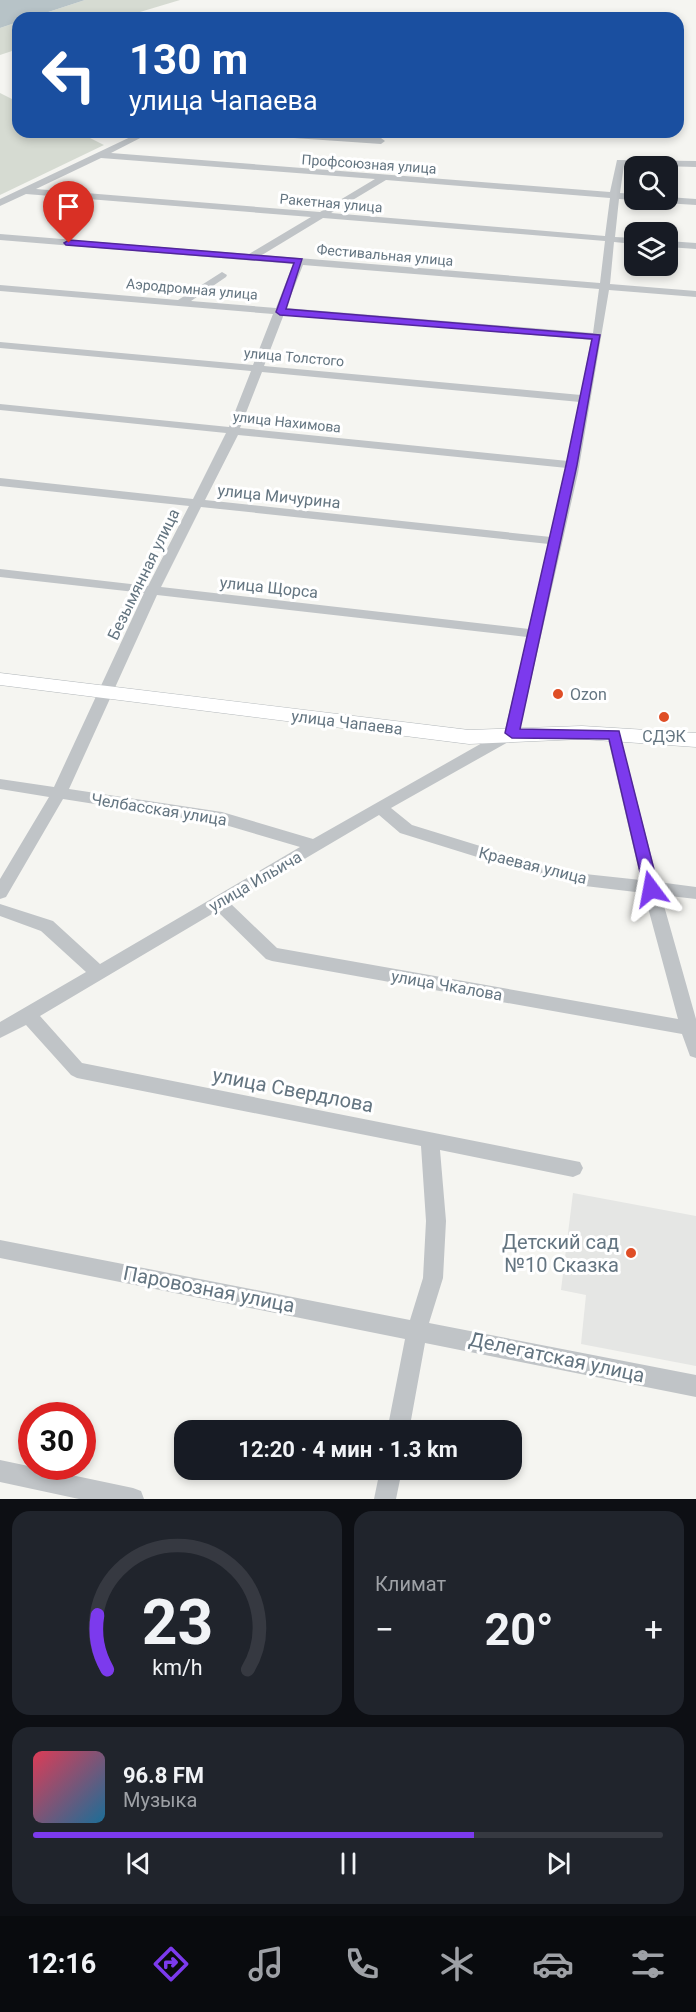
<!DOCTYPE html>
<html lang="ru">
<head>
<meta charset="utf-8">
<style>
	:root { --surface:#171b24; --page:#20242c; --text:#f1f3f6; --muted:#9ea1a6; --line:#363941; --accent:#7c3aed }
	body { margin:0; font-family:Roboto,sans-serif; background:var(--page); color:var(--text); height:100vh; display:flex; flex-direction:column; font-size:22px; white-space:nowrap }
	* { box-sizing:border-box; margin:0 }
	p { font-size:20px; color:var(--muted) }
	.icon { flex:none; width:33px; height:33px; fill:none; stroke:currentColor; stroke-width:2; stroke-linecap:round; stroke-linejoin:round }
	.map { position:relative; height:1499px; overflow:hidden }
	.panel { display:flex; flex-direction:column; gap:12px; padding:12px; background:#0d0f14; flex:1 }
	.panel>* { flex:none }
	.banner { position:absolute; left:12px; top:12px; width:672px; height:126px; border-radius:18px; box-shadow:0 3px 9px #0003; background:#1a4fa0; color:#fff; overflow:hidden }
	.controls { position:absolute; left:624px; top:156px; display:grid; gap:12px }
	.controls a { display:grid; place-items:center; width:54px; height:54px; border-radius:12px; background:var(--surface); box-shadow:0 3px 9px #0003; font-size:30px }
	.speed { position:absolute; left:18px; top:1402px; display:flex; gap:12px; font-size:30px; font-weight:700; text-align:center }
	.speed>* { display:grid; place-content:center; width:78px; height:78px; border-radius:50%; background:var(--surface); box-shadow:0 3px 9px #0003; line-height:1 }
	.speed .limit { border:9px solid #d22; background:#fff; color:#111 }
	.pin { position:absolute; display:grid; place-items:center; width:51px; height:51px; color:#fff; margin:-62px -26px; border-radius:50% 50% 50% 0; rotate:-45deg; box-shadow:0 0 6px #0007 }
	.pin .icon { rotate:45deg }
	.me { position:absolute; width:66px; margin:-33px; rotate:347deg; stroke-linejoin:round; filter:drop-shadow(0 0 4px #0008) }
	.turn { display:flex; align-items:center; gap:21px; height:126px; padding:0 18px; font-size:27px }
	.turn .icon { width:78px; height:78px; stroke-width:2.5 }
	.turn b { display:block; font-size:42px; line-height:51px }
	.big { font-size:45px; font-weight:700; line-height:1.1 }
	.panel .tile { flex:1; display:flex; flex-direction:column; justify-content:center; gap:9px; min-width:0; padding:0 21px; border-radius:18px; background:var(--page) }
	.panel .dial { align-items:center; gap:0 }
	.dial svg { height:156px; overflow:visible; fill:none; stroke:var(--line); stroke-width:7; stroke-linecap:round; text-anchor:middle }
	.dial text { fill:var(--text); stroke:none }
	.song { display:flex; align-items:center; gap:18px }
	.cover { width:72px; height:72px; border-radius:9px; background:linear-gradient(135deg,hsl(350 70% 55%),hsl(200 70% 35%)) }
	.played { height:6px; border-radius:3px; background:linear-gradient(90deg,var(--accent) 70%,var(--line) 70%) }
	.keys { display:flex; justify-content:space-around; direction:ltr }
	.heat { display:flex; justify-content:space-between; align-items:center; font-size:33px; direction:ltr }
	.panel .tiles { flex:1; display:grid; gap:12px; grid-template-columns:1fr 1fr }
	.tile:last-child { grid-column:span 2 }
	.trip { position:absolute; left:174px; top:1420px; width:348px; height:60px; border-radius:18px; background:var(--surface); box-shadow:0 3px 9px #0003; font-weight:700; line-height:60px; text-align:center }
	.tab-bar { display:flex; height:96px; justify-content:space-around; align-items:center; background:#090b0e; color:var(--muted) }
	.tab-bar .icon { width:42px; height:42px }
	.tab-bar .active { color:var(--accent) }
	.tab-bar b { font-size:27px; color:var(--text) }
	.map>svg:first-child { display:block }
</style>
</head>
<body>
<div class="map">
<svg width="696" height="1499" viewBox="0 0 696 1499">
	<rect width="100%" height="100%" fill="#f5f5f1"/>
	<path fill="#e5e6e4" d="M573 1193 696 1216V1366L581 1344 586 1295 561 1290Z"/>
	<g fill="#d6dbd2">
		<path d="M85 0H180L120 18H30Z"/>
		<path d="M18 22V49L0 55V28Z"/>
		<path d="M0 93 18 102V132H78L104 145 0 195Z"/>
	</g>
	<path fill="#b7c3c7" d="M0 0H85L30 18H18V22L0 28Z"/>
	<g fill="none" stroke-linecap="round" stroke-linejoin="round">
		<defs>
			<path id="major" d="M0 673 469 730 582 726 696 733V747L582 739 469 744 0 685Z"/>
		</defs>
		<use href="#major" stroke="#b1b6b9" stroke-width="1"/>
		<g fill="#c0c4c7" fill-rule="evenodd">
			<path d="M141 132H152L111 153 610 192 617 160 696 161V167L624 165 620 193 634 194 635 200 619 199 615 237 634 238V244L614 242 610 284 696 291V297L609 290 578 473 519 733 517 737 391 808 412 825 506 854 585 874 641 880 607 735 609 731H619L658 882 696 887V899L661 895 696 1019V1058L690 1056 682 1034 272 961 266 959 217 911 40 1016 82 1063 580 1162 583 1168 580 1174 573 1177 440 1150 446 1221 443 1278 429 1323 696 1375V1397L425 1343 409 1431H387L405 1339 0 1258V1240L410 1320 423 1278 426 1221 421 1146 77 1078 71 1075 26 1025 0 1038V1022L86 972 41 931 0 916V904L53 921 100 964 300 847 222 824 63 799 6 897 0 899V879L49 797 0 789V779L54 787 144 593 0 577V569L148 586 189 506 0 486V478L193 499 226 433 0 410V404L229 427 251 371 0 348V342L253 365 273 314 0 291V285L178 300 222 272 227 275 226 277 191 301 276 308 293 264 0 240V234L249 254 311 217 26 194 0 206V199ZM101 158 375 179 320 212 36 189ZM386 180 610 198 605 236 331 213ZM323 218 605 241 600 283 262 255ZM303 265 599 289 593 333 286 308ZM284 314 591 340 581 395 264 366ZM262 372 580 402 568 461 240 428ZM238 435 567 468 551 537 205 500ZM201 507 549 544 529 629 161 587ZM157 595 527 637 505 730 313 839 222 812 69 789ZM379 815 400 833 506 866 585 886 644 893 678 1019 277 948 230 903Z"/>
			<path d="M247 132H288L381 138 385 141 381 144 251 135Z"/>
			<path d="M668 197 696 199V205L665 203 660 200H668Z"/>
			<path d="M668 241 696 243V249L668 247Z"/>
			<path d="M0 1460 133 1488 141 1491 144 1499H79L0 1482Z"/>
			<path d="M380 1470H402L396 1499H374Z"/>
		</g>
		<use href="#major" fill="#fff" fill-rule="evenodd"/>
	</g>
	<path fill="#7c3aed" stroke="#51269a" stroke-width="1.5" d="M69 240 302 259 286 309 600 335 577 465 520 729 619 731 659 889 656 893 651 895 644 889 609 739 512 738 505 733 566 465 592 339 280 315 276 312 294 263 66 245 64 243Z"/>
	<g fill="#df4e26" stroke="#fff" stroke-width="2">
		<circle cx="558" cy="694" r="6"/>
		<circle cx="664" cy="717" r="6"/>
		<circle cx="631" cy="1253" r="6"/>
	</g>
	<g text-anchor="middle" stroke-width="6" stroke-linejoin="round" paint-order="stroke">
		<g font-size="14" fill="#647581" stroke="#fff">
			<text transform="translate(369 164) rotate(4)" y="5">Профсоюзная улица</text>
			<text transform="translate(331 203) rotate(5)" y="5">Ракетная улица</text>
			<text transform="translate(385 255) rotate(5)" y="5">Фестивальная улица</text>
			<text transform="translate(192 289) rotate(5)" y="5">Аэродромная улица</text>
			<text transform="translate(294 357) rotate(5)" y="5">улица Толстого</text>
			<text transform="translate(287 422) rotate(6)" y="5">улица Нахимова</text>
		</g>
		<g font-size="16" fill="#647581" stroke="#fff">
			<text transform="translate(279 496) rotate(6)" y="6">улица Мичурина</text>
			<text transform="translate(143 574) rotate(-64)" y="6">Безымянная улица</text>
			<text transform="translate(269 587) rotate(6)" y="6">улица Щорса</text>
			<text transform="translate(347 722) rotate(7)" y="6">улица Чапаева</text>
			<text transform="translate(159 809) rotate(9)" y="6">Челбасская улица</text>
			<text transform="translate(533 865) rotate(14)" y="6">Краевая улица</text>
			<text transform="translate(255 881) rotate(-30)" y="6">улица Ильича</text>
			<text transform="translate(447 985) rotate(10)" y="6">улица Чкалова</text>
		</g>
		<g font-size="16" fill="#647581" stroke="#fff" text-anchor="start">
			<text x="570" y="700">Ozon</text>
			<text x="664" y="742" text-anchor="middle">СДЭК</text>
		</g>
		<g font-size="20" fill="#647581" stroke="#fff">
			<text transform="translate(293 1090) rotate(11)" y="7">улица Свердлова</text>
			<text transform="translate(209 1289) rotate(11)" y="7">Паровозная улица</text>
			<text transform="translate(557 1357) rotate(12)" y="7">Делегатская улица</text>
		</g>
		<g font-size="20" fill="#647581" stroke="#fff" text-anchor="end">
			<text x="619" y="1249">Детский сад<tspan x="619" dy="23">№10 Сказка</tspan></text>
		</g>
	</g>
</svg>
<div class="controls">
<a><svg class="icon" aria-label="search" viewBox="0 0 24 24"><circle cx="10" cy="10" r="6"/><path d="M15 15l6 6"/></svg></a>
<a><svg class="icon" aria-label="layers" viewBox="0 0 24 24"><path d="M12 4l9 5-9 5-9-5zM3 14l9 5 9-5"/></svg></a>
</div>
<div class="speed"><div class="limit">30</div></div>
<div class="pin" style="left:69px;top:243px;background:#d93025"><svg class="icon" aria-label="arrive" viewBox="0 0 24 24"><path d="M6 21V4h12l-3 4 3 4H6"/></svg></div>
<svg class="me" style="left:651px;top:889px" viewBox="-20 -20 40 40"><path d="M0-17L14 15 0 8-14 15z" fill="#7c3aed" stroke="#fff" stroke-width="4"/></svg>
<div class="trip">12:20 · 4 мин · 1.3 km</div>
<div class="banner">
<div class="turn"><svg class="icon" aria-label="left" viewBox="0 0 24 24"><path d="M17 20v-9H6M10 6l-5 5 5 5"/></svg><div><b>130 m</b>улица Чапаева</div></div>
</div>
</div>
<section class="panel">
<div class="tiles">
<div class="tile dial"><svg viewBox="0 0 100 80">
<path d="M14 69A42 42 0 1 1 86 69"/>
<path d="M14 69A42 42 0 0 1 9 41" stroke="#7c3aed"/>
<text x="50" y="56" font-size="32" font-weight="700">23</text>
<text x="50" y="72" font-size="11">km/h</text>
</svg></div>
<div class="tile"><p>Климат</p>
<div class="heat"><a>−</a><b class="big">20°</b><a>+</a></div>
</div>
<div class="tile">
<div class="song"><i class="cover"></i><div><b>96.8 FM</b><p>Музыка</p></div></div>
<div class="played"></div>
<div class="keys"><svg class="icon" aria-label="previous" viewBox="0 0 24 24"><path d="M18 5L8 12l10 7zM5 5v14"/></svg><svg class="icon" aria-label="pause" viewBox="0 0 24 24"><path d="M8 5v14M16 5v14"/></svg><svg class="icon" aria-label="next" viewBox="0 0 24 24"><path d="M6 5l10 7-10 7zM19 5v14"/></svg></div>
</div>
</div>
</section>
<nav class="tab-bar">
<b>12:16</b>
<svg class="icon active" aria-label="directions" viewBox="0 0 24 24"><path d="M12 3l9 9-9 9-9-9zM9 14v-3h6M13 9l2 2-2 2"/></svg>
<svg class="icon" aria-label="music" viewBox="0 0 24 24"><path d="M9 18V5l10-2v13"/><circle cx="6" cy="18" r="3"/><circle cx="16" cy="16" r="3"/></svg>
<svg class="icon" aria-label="phone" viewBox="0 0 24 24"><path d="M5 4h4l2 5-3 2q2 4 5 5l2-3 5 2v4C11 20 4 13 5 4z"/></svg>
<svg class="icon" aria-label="climate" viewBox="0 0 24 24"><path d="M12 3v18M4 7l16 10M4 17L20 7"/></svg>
<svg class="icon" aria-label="car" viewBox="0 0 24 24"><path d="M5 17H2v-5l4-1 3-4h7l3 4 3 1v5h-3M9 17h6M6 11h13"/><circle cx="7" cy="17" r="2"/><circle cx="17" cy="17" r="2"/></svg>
<svg class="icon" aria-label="filters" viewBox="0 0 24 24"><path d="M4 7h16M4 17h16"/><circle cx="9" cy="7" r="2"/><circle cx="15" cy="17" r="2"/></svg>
</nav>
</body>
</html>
